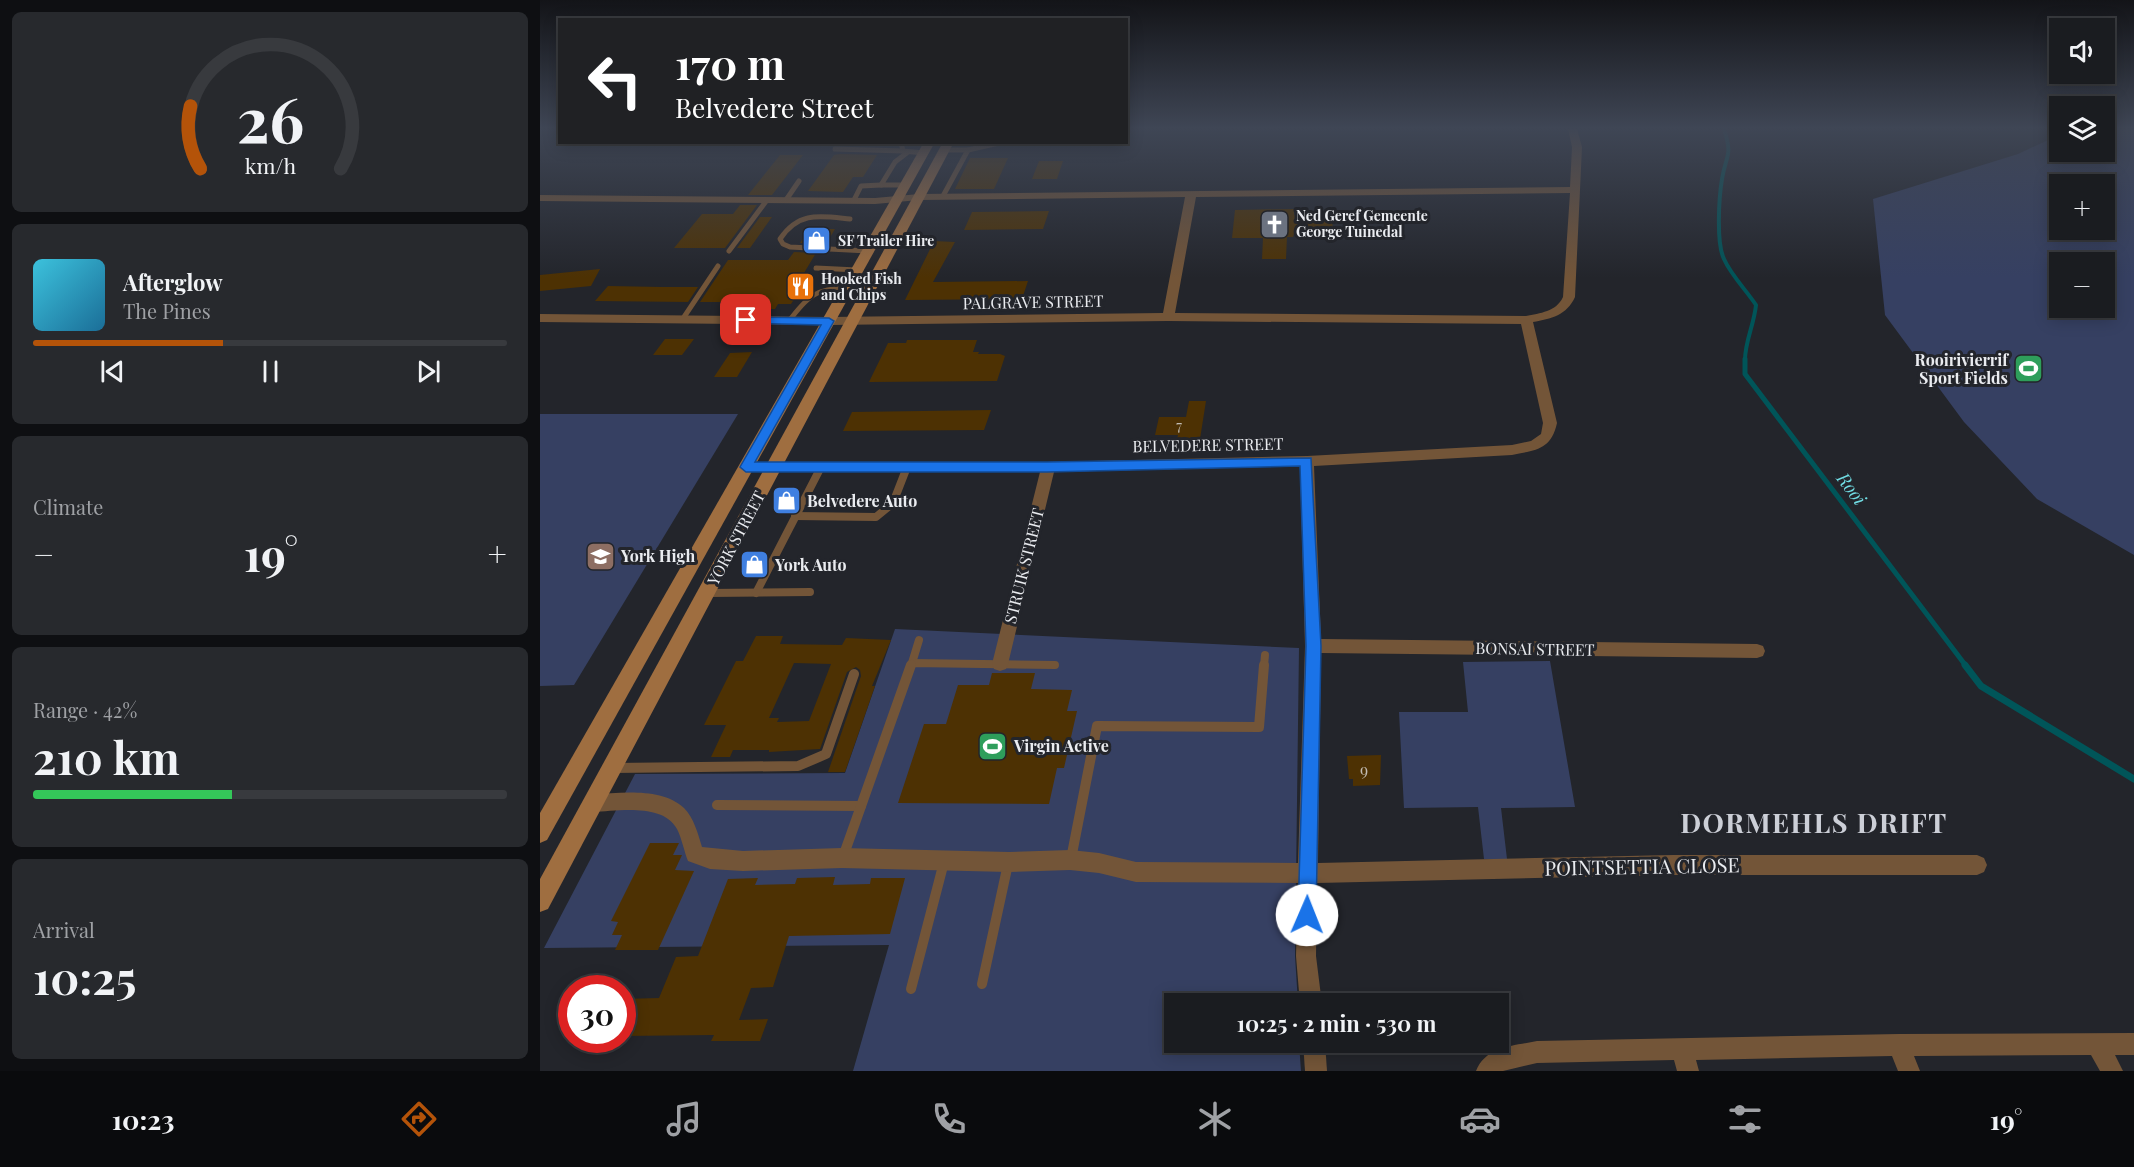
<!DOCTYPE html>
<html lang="en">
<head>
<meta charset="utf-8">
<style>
	:root { --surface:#1a1c20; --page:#27292d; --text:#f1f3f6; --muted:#9fa1a5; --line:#383a3e; --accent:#b45309 }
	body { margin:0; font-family:"Playfair Display",serif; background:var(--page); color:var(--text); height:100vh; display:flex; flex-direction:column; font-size:22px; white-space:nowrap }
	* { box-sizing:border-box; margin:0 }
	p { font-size:20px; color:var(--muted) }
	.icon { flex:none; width:33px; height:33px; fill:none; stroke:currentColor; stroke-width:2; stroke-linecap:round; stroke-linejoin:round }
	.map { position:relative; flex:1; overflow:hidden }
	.sheet { display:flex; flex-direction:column; gap:12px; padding:12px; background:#0e0f12; width:540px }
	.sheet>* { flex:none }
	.guide { position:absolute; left:18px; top:18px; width:570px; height:126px; border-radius:0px; box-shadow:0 3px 15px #0003,0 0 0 2px var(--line); background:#202124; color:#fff; overflow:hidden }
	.fabs { position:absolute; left:1509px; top:18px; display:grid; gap:12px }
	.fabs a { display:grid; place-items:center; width:66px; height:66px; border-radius:0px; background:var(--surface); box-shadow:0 3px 15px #0003,0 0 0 2px var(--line); font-size:30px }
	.speed { position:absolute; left:18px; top:975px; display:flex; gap:12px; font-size:30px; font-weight:700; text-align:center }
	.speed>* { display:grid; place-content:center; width:78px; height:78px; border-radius:50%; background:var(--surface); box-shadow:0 3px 15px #0003,0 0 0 2px var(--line); line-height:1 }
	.speed .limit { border:9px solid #d22; background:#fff; color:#111 }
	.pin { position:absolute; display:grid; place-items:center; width:51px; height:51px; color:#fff; margin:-26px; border-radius:12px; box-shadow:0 3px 9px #0006 }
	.me { position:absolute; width:66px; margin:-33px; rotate:1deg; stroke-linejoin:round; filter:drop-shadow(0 0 4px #0008) }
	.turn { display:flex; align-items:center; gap:21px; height:126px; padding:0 18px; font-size:27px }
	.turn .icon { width:78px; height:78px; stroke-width:2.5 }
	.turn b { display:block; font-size:42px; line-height:51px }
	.big { font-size:45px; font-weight:700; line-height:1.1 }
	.sheet .tile { flex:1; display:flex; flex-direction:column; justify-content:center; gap:9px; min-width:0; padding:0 21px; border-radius:9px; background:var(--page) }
	.sheet .dial { align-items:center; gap:0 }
	.dial svg { height:156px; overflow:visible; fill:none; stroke:var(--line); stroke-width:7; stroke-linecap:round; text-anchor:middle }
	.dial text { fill:var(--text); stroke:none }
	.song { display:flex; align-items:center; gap:18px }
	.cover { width:72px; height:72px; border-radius:9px; background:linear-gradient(135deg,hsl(190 70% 55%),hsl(200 70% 35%)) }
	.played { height:6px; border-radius:3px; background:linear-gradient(90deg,var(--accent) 40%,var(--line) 40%) }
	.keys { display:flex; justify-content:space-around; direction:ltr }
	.heat { display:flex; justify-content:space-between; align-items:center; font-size:33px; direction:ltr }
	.charge { height:9px; border-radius:4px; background:linear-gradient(90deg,#34c759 42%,var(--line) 0) }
	.trip { position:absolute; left:624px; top:993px; width:345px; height:60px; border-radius:0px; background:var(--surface); box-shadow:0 3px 15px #0003,0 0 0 2px var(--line); font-weight:700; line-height:60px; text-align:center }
	.tabs { display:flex; height:96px; justify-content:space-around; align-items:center; background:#0a0b0d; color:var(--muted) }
	.tabs .icon { width:42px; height:42px }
	.tabs .current { color:var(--accent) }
	.tabs b { font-size:27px; color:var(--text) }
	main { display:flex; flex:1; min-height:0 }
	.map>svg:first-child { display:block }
</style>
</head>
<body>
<main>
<section class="sheet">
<div class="tile dial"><svg viewBox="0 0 100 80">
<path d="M14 69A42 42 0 1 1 86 69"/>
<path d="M14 69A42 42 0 0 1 9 37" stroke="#b45309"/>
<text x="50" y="56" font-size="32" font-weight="700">26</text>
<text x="50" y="72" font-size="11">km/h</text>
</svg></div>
<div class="tile">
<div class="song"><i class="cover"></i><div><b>Afterglow</b><p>The Pines</p></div></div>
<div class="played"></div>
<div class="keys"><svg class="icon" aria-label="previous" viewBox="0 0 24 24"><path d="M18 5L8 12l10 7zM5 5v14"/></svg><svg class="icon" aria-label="pause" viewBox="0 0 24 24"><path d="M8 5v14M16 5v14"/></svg><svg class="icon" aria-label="next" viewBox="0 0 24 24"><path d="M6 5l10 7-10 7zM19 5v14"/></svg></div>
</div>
<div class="tile"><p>Climate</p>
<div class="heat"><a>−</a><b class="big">19°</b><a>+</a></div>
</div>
<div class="tile"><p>Range · 42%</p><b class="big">210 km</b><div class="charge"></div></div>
<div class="tile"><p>Arrival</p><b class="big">10:25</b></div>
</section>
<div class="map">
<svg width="1594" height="1071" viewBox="0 0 1594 1071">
	<rect width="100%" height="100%" fill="#23252b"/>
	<g fill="#364062" fill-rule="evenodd">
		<path d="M1565 129H1594V555L1497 499 1424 422 1345 315 1333 199 1478 154 1519 135 1520 152H1564ZM1520 184H1564V230H1520ZM1520 262H1564V308H1520Z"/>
		<path d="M0 414H198L34 685 0 686Z"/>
		<path d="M355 629 759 648 755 956 758 1003 634 1004V1042L759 1043 761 1071H313L349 945 4 948 95 774 305 773Z"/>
		<path d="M1010 661 1035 807 961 808 967 859H944L938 807 864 808 859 712H928L923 662Z"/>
	</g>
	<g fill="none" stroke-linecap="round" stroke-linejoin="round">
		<path stroke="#005559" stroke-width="4" d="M1184 129C1193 157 1186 154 1182 179 1179 197 1176 243 1184 259 1191 275 1206 290 1216 305 1214 325 1205 341 1205 360"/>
		<path stroke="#005559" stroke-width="5" d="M1205 359V374L1426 666"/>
		<path stroke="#005559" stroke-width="7" d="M1425 665 1441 686 1594 779"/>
	</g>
	<g fill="#4d3103" fill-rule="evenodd">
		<path d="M300 154 337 155 323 177H313L303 192 268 191 294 155Z"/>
		<path d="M240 155H263L232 195H208Z"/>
		<path d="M430 158H468L454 189H415Z"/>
		<path d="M499 161H523L517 179H492Z"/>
		<path d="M200 205H217L185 248H134L162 214H193Z"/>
		<path d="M754 209V215H792L793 234H754L753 237H747L746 259H722L723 238H692L695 210Z"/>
		<path d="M509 211 503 229 424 230 432 212Z"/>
		<path d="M220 217H232L210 248H197Z"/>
		<path d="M269 229H295L286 244 260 243Z"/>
		<path d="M394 241 415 242 393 282 488 281 482 299 365 300Z"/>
		<path d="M254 252 276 253 258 283H265L251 304H238L235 309H202L206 302H160L188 260H248Z"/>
		<path d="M60 269 51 286 0 291V275Z"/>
		<path d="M68 286 122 287H158L148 302 55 301Z"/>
		<path d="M125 339H154L142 355H113Z"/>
		<path d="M367 340H437L433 352H439L438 354H460L465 356 457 381 329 382 348 343H366Z"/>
		<path d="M212 352 197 377H174L190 353Z"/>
		<path d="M649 401H666L660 439H637L638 435H615L619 417H646Z"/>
		<path d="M451 410 444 430 303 431 312 412Z"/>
		<path d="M216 636H243L240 644 302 645 306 638 351 640 332 686H335L305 772H288L321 676 320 670 316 667 307 672 280 749 229 752V750H193L190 757H171L186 725H164L196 661H203ZM254 663 291 664 269 721 237 722 239 718H229Z"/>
		<path d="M452 673H495L491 689 532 690 527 711H537L524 768H517L509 804 358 803 384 724H406L418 685H449Z"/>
		<path d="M841 755 840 785 813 786V779H809L807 756Z"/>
		<path d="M110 843H139L133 855H142L135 870 154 871 118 950H75L82 935H72L78 922 71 921Z"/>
		<path d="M295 877 293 885 330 884 331 878H365L350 934 249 936 233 987 211 988 199 1020 228 1019 220 1041H171L174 1035 82 1036V999L119 998 136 957 158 956 188 879 218 878 215 885 255 884 257 878Z"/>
	</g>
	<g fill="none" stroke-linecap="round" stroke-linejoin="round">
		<g stroke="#735538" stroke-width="5">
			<path d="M361 142 363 151 384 153"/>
			<path d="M295 149 363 151"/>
			<path d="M405 150H428L459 143"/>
			<path d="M366 185H341L355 162 368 152"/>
			<path d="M403 196 428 150"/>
			<path d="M246 200 259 181"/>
			<path d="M314 200 321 186 341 185"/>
			<path d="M310 219C280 216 259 211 240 239L243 244 250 247 328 251"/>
			<path d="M189 251 227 200"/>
			<path d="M276 268 317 270"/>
			<path d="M142 320 178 266"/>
			<path d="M249 321C267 297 276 288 307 288"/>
		</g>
		<g stroke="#735538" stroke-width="8">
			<path d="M255 516 336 517 353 503 367 467"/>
			<path d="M167 593 270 592"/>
			<path d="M216 593 281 467"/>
			<path d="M372 663 379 640"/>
			<path d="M371 666 372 663 515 665"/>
			<path d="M724 666 725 655"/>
		</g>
		<g stroke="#735538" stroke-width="10">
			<path d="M73 768 258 766 286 754 314 674"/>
			<path d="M177 805 321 806"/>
			<path d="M303 857 371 665"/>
			<path d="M531 859 557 726 719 727 724 665"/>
			<path d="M442 984 468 864"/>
			<path d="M371 989 404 862"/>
		</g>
		<g fill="#735538" fill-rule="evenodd">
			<path d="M1028 129H1037L1042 147 1035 297C1027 315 1011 319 993 322L1017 423C1011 450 996 450 972 455L774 466 781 639 1217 644 1223 646 1225 651 1223 656 1217 658 781 653 778 863 1133 855H1437L1444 858 1447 865 1444 872 1437 875H1133L777 883 776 956 782 1004H760L756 956 758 883 596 882 559 873 530 870 469 872 302 868 203 871 170 869 148 861C144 851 142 839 137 829 123 803 78 811 53 812L46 809 44 803 46 797 53 794C81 793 122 787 144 808 154 818 158 834 162 847L203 851 302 848 469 852 530 850 559 853 596 862 758 863 765 646 760 466 514 472 468 664 466 669 460 671 454 669 452 664 500 472H206L199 467 206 462H508L767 456 972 445 991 441 1001 434 1003 423 981 324 628 321 289 325 0 322V314L289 317 623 313 645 197 379 200 335 204 0 201V195L335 198 379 194 1030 187 1032 147ZM1030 193 1023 297C1016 312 1000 313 986 316L635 313 656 197Z"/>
			<path d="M1594 1033V1055H1575L1583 1071H1560L1551 1055 1374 1056 1380 1071H1358L1352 1056 1156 1060 1159 1071H1137L1134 1060 997 1063 963 1071H936C946 1046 974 1046 997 1041L1359 1034Z"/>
			<path d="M763 1042H785L787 1071H765Z"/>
		</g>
		<g fill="#9f6e40" fill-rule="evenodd">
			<path d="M384 142H395L7 840 0 843V813Z"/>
			<path d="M403 142H414L8 909 0 912V879Z"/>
		</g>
	</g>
	<linearGradient id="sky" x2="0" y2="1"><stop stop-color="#131418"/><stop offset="0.46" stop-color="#3f4655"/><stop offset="1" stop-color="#3f4655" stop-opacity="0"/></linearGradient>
	<rect width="1594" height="278" fill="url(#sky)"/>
	<path fill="#1a73e8" stroke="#114b97" stroke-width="1.5" d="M206 317 289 318 294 321 215 462H507L771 458 781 646 776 915 773 921 767 924 760 921 758 915 766 646 760 466 507 472H206L200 467 281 325 203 323 201 320Z"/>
	<defs>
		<symbol id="church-square" viewBox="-11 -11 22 22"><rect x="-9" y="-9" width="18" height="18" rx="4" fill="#6b7280" stroke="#23252b"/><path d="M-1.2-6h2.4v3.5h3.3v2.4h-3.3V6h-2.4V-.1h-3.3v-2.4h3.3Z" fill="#fff"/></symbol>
		<symbol id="shop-square" viewBox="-11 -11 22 22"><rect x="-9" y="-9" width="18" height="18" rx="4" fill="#3f7fe0" stroke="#23252b"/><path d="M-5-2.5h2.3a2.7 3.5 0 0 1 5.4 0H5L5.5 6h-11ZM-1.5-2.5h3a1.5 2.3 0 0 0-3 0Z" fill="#fff"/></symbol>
		<symbol id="restaurant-square" viewBox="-11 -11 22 22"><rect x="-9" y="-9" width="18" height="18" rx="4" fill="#e8710a" stroke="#23252b"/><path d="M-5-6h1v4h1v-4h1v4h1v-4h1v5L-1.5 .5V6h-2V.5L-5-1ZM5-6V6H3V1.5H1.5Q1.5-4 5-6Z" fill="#fff"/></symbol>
		<symbol id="stadium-square" viewBox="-11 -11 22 22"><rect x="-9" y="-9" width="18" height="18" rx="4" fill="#2e9e5b" stroke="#23252b"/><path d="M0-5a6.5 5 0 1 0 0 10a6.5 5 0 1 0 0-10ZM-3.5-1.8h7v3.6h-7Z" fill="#fff"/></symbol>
		<symbol id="school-square" viewBox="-11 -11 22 22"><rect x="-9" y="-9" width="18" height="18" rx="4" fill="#8d6e63" stroke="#23252b"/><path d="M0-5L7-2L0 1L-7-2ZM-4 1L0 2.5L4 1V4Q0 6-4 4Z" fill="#fff"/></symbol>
	</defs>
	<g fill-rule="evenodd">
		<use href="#church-square" x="718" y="208" width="33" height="33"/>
		<use href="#shop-square" x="260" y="224" width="33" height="33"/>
		<use href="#restaurant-square" x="244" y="270" width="33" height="33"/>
		<use href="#stadium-square" x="1472" y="352" width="33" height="33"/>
		<use href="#shop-square" x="230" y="484" width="33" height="33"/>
		<use href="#school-square" x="44" y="540" width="33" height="33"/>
		<use href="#shop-square" x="198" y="548" width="33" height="33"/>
		<use href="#stadium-square" x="436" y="730" width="33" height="33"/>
	</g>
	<g text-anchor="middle" stroke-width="6" stroke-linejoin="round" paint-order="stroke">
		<g font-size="14" font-weight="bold" fill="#eaecf0" stroke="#23252b" text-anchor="start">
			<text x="756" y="221">Ned Geref Gemeente<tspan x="756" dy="16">George Tuinedal</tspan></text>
			<text x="298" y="246">SF Trailer Hire</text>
			<text x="281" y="284">Hooked Fish<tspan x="281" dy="16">and Chips</tspan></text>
		</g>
		<g font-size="14" fill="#c3bdb5">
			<text x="639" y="431">7</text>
		</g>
		<g font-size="16" fill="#eaecf0" stroke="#23252b">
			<text transform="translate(493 302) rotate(-1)" y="6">PALGRAVE STREET</text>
			<text transform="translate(668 445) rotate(-1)" y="6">BELVEDERE STREET</text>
			<text transform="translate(196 538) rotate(-62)" y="6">YORK STREET</text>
			<text transform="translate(484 566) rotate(-76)" y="6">STRUIK STREET</text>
			<text transform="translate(995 649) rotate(1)" y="6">BONSAI STREET</text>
		</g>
		<g font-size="16" font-weight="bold" fill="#eaecf0" stroke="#23252b" text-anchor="start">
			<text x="1468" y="366" text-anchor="end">Rooirivierrif<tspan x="1468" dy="18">Sport Fields</tspan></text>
			<text x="267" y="507">Belvedere Auto</text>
			<text x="81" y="562">York High</text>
			<text x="235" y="571">York Auto</text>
			<text x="474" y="752">Virgin Active</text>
		</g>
		<g font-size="16" fill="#c3bdb5">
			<text x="824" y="776">9</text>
		</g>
		<g font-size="18" font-style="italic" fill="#71dde4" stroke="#23252b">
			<text transform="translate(1311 489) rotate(53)" y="6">Rooi</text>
		</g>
		<g font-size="20" fill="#eaecf0" stroke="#23252b">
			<text transform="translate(1102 867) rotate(-1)" y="7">POINTSETTIA CLOSE</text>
		</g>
		<g font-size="27" font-weight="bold" letter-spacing="1.5" fill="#cccfd7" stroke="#23252b">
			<text x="1274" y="833">DORMEHLS DRIFT</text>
		</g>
	</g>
</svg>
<div class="fabs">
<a><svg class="icon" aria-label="sound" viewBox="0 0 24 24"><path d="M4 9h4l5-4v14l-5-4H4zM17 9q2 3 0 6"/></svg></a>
<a><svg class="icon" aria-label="layers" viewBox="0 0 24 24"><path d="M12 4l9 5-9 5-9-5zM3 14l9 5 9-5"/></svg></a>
<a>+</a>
<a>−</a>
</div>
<div class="speed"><div class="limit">30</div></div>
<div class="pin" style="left:206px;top:320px;background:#d93025"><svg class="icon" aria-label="arrive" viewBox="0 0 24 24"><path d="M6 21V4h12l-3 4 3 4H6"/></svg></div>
<svg class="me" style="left:767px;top:915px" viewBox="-20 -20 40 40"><circle r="19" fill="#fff"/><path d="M0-13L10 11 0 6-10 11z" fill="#1a73e8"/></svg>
<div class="trip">10:25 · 2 min · 530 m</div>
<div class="guide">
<div class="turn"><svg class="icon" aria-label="left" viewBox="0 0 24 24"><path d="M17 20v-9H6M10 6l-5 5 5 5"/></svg><div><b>170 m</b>Belvedere Street</div></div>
</div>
</div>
</main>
<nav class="tabs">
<b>10:23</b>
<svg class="icon current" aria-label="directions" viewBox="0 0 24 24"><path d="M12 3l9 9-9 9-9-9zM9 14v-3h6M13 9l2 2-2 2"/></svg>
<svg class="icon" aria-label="music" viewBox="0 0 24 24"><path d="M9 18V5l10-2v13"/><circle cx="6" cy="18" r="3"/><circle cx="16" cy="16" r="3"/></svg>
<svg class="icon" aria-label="phone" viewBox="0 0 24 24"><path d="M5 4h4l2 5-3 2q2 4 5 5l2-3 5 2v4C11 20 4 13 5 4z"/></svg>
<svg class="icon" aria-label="climate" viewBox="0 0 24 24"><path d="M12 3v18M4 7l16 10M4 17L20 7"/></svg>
<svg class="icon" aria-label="car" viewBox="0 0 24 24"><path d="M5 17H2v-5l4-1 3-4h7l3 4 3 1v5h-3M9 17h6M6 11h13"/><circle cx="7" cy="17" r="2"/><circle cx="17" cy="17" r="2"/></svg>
<svg class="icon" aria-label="filters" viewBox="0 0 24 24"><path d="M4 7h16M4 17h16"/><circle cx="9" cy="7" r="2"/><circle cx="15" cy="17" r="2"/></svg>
<b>19°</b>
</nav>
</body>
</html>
